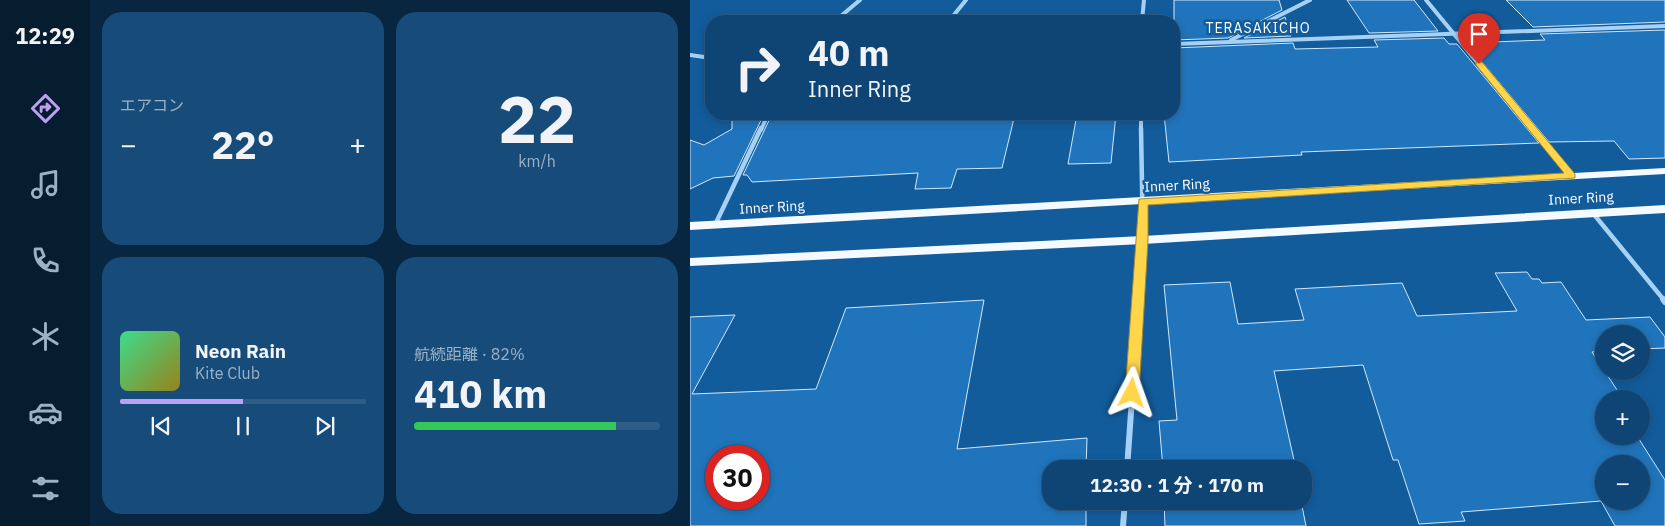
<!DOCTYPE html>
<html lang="ja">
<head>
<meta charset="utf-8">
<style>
	:root { --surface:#0e4575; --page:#174c7a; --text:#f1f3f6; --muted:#9bb1c5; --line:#2e5d87; --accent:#bca0f2 }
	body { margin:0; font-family:"IBM Plex Sans","Noto Sans JP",sans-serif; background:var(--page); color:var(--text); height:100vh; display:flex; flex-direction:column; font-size:19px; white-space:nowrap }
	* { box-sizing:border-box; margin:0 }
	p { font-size:16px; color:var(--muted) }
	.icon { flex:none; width:28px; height:28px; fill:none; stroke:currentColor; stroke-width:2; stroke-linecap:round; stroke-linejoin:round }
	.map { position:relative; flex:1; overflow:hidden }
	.panel { display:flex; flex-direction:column; gap:12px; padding:12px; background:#082640; width:600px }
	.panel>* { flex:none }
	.banner { position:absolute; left:15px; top:15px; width:475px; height:105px; border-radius:20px; box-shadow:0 2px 8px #0003,0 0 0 1px var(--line); background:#0e4575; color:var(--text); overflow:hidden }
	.buttons { position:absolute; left:905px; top:325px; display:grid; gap:10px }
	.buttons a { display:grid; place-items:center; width:55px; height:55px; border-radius:50%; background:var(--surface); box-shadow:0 2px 8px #0003,0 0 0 1px var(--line); font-size:25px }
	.speed { position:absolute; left:15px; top:445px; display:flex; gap:10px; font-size:25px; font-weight:700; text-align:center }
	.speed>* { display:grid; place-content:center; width:65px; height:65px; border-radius:50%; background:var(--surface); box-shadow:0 2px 8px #0003,0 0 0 1px var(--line); line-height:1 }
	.speed .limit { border:8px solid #d22; background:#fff; color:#111 }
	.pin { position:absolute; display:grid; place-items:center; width:42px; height:42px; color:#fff; margin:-51px -21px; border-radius:50% 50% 50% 0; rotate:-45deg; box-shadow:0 0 5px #0007 }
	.pin .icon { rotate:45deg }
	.me { position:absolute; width:55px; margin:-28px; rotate:4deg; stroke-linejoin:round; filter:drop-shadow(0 0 4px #0008) }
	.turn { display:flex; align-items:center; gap:18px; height:105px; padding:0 20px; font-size:22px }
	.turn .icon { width:65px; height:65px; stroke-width:2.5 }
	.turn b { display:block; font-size:35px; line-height:42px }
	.big { font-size:38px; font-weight:700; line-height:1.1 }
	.panel .card { flex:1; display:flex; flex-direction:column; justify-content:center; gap:8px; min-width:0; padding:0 18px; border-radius:20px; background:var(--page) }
	.panel .dial { align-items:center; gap:0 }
	.dial b { font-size:65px; line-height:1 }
	.song { display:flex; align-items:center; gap:15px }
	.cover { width:60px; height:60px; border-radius:8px; background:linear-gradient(135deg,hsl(150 70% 55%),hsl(50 70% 35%)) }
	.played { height:5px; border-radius:2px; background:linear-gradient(90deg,var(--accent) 50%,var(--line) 50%) }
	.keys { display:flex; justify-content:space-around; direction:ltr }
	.heat { display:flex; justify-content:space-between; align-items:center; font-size:28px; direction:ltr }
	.charge { height:8px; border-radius:4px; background:linear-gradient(90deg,#34c759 82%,var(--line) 0) }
	.panel .tiles { flex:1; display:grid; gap:12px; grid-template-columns:repeat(2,1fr) }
	.trip { position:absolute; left:352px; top:460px; width:270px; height:50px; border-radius:20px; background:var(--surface); box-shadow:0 2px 8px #0003,0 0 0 1px var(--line); font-weight:700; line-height:50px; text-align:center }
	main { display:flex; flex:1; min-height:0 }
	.dock { display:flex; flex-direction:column; width:90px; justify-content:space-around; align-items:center; background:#061c2f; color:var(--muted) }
	.dock .icon { width:35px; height:35px }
	.dock .active { color:var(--accent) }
	.dock b { font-size:22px; color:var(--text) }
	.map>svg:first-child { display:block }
</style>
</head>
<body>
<main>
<nav class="dock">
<b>12:29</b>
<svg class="icon active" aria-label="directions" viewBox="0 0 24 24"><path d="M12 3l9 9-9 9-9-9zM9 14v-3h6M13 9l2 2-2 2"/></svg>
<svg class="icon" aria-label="music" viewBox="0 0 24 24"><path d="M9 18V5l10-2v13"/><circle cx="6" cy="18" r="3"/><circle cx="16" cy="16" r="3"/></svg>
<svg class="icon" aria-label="phone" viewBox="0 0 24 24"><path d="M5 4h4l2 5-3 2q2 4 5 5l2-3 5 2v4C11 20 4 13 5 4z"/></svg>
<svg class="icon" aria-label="climate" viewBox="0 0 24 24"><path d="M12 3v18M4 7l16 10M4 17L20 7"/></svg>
<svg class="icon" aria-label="car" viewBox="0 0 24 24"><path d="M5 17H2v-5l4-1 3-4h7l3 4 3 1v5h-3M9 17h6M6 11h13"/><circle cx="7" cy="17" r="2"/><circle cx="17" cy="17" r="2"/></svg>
<svg class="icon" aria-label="filters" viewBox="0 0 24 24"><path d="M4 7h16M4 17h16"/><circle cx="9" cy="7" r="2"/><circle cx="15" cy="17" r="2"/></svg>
</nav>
<section class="panel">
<div class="tiles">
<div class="card"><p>エアコン</p>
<div class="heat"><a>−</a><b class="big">22°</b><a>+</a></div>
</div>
<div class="card dial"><b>22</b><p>km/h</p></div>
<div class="card">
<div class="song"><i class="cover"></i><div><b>Neon Rain</b><p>Kite Club</p></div></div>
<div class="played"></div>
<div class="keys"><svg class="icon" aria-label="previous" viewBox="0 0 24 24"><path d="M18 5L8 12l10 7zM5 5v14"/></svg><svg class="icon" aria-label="pause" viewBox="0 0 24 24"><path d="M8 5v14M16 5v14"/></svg><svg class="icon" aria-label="next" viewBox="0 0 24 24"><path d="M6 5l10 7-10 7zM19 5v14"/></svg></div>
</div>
<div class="card"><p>航続距離 · 82%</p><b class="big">410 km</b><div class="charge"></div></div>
</div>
</section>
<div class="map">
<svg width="975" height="526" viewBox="0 0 975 526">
	<rect width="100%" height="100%" fill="#125c9c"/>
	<g fill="#2074bb" stroke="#d0e9fe" fill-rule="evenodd">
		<path d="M484 0H589L592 10 538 38 484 40Z"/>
		<path d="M657 0H724L748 31 679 33Z"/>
		<path d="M816 0H975V22L843 27Z"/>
		<path d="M595 17 601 36 554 38Z"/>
		<path d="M975 30V158L939 159 924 141 859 142 776 43 855 40 850 34Z"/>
		<path d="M754 38 759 44H767L849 143 611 152 612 155 479 162 474 114H484V48L603 43 605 49 688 47 684 40Z"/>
		<path d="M42 114H74L44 176 23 178 0 189V140L14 145 42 129Z"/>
		<path d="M82 114H325L312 168 267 169 261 188 225 189 228 173 62 182 57 175H53Z"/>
		<path d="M387 114H426L421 163 378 164Z"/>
		<path d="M837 272 842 279H849L852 283 871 282 896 320 960 317 975 337V348L951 349V334H914V351L902 352 933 399H914V436H947L975 480V526H925L911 501 771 512 775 521 729 524 708 460H703L673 365 584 371 606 469H473L469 421 487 420 474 285 540 282 548 324 614 320 605 289 712 283 727 316 827 311 805 273ZM914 464H951V501H914Z"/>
		<path d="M294 300 267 449 397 438 396 469H361V501H396V526H0V317L45 315 2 394 126 389 156 308ZM26 456H69V499H26Z"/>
		<path d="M474 501H611L616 526H475Z"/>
	</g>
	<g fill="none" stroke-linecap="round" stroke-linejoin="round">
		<g stroke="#a7d1f4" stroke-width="4">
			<path d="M736 0 843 130"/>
			<path d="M145 21 170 0"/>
			<path d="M259 21 276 0"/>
			<path d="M452 21 454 0"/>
			<path d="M541 40 620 0"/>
			<path d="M484 44 975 26"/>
			<path d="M0 55 21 58"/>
			<path d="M451 114V130"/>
			<path d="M71 130 78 114"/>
		</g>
		<g stroke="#a7d1f4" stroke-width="4.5">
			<path d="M842 128 882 176"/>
			<path d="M902 212 974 300"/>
			<path d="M25 225 71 128"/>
			<path d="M449 300 453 240 451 128"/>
		</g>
		<g stroke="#a7d1f4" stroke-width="6">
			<path d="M973 299 975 302"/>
			<path d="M437 469 449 299"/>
			<path d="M433 526 435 501"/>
		</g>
		<g fill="#f4faff" fill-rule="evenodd">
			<path d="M975 168V174L0 230V222Z"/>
			<path d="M975 205V213L453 244 0 266V258L453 236Z"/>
		</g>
	</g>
	<path fill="#ffd54a" stroke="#a68a30" d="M786 62H792L885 174V178L458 205V240L449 393 447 397H437L435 393 449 199 874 173 786 65Z"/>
	<g text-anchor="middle" stroke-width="5" stroke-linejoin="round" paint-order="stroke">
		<g font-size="14" letter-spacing="1" fill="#fff" stroke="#125c9c">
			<text x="568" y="33">TERASAKICHO</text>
		</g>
		<g font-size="14" fill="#fff" stroke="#125c9c">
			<text transform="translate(487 185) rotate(-3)" y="5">Inner Ring</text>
			<text transform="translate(891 198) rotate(-3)" y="5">Inner Ring</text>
			<text transform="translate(82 207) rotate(-3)" y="5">Inner Ring</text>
		</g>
	</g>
</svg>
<div class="buttons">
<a><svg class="icon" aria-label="layers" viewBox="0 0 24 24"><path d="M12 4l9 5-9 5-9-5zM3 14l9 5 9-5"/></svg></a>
<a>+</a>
<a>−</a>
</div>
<div class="speed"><div class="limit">30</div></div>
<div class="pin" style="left:789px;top:64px;background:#d93025"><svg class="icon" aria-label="arrive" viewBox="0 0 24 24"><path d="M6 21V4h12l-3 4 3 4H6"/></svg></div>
<svg class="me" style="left:442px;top:393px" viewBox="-20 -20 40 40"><path d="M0-17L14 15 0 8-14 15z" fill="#ffd54a" stroke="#fff" stroke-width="4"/></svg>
<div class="trip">12:30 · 1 分 · 170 m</div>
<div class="banner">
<div class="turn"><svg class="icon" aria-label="right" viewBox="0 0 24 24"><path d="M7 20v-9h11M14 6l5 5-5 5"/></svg><div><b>40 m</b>Inner Ring</div></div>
</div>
</div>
</main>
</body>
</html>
